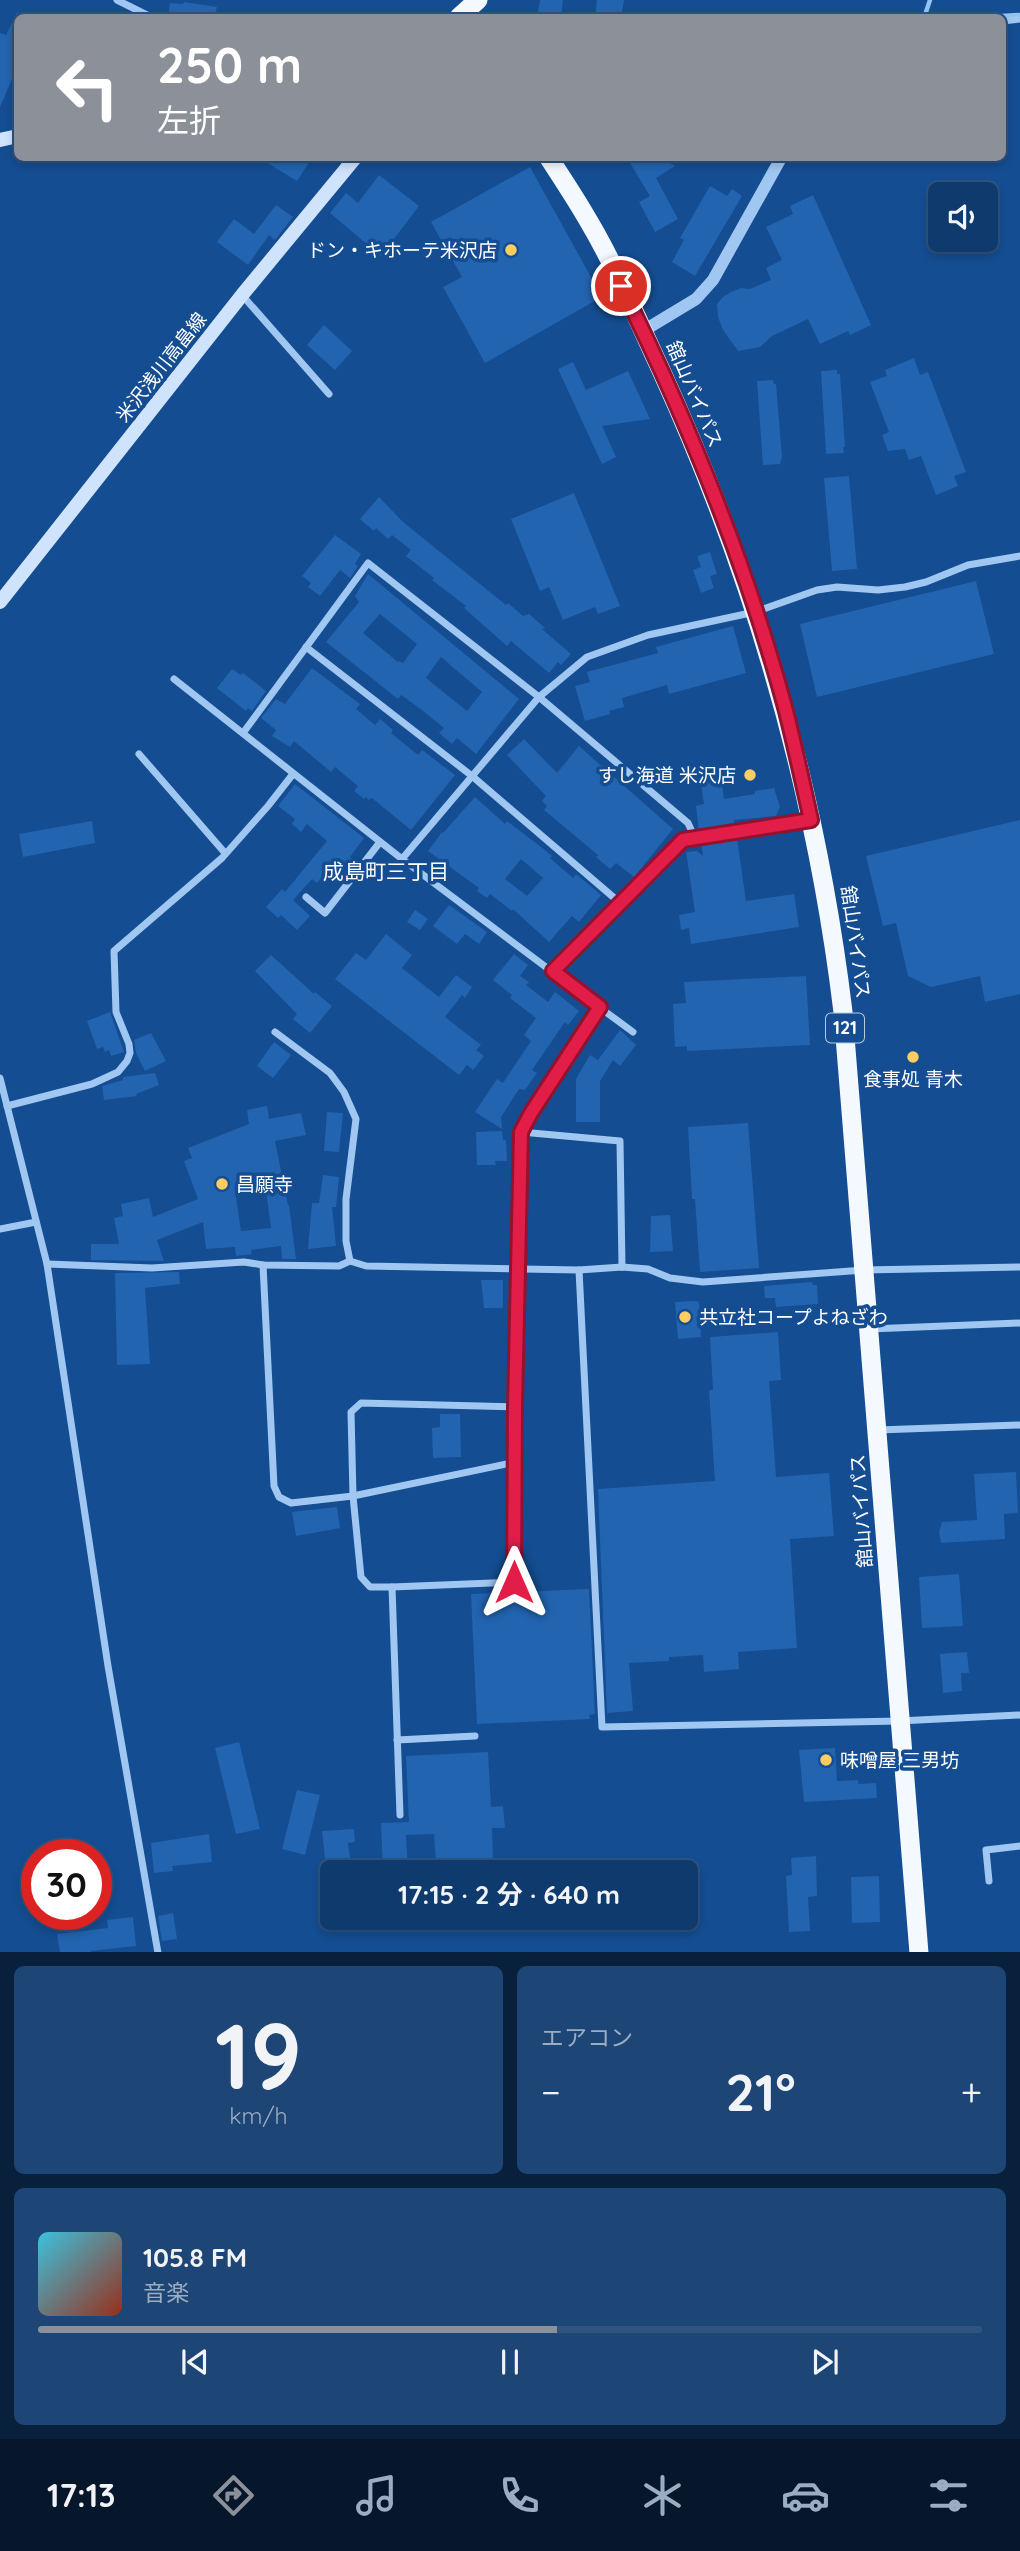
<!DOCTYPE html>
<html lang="ja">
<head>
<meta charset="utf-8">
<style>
	:root { --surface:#0f3a6d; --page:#1d4575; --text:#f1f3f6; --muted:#9badc2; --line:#2f5480; --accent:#8c9099 }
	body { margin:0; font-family:Quicksand,"Noto Sans JP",sans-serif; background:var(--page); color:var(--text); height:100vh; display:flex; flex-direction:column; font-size:26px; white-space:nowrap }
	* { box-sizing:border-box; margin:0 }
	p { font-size:23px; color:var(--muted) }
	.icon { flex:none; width:38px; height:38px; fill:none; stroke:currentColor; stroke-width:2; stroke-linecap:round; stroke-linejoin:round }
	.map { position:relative; height:1952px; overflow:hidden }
	.details { display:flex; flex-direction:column; gap:14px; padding:14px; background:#08203c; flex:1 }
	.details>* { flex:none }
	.guide { position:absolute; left:14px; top:14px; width:992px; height:147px; border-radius:10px; box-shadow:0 4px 10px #0003,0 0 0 2px var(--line); background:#8c9099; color:#fff; overflow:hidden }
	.fabs { position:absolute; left:928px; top:182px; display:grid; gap:14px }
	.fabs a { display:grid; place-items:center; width:70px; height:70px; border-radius:10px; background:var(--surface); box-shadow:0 4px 10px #0003,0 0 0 2px var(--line); font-size:35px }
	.speed { position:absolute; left:21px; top:1839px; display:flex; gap:14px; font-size:35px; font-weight:700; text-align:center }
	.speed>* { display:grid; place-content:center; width:91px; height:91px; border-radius:50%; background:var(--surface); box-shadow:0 4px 10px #0003,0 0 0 2px var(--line); line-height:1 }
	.speed .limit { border:10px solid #d22; background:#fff; color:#111 }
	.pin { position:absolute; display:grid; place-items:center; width:60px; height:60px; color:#fff; margin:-30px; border:4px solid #fff; border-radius:50%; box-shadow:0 2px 7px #0007 }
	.me { position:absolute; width:77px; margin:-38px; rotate:0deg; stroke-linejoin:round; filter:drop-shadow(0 0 5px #0008) }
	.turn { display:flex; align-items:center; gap:24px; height:147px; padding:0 28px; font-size:32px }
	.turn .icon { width:91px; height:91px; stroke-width:2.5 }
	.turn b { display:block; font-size:49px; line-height:60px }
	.big { font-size:52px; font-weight:700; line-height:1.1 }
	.details .tile { flex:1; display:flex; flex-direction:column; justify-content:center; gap:10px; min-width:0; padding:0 24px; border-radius:10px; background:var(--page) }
	.details .dial { align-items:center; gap:0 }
	.dial b { font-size:91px; line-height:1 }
	.song { display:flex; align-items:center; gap:21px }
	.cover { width:84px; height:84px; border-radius:10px; background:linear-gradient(135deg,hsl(190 70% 55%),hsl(10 70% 35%)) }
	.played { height:7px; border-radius:4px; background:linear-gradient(90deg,var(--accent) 55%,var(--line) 55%) }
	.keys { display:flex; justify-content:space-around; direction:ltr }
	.heat { display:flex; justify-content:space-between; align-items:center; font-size:38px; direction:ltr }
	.details .tiles { flex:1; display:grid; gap:14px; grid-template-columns:1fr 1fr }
	.tile:last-child { grid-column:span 2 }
	.trip { position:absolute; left:320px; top:1860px; width:378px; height:70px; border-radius:10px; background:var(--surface); box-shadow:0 4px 10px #0003,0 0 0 2px var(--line); font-weight:700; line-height:70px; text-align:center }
	.tab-bar { display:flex; height:112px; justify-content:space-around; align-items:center; background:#06172c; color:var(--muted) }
	.tab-bar .icon { width:49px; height:49px }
	.tab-bar .selected { color:var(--accent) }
	.tab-bar b { font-size:32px; color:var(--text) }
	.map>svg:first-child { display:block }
</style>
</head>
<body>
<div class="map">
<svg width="1020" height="1953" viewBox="0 0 1020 1953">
	<rect width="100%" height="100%" fill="#144d91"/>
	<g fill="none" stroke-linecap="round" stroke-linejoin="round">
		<g stroke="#92c2f4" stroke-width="4.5">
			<path d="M924 18 930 0"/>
			<path d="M968 18 1020 15"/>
		</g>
	</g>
	<g fill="#2264b0" fill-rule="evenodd">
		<path d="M540 0H563L561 18H537Z"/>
		<path d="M597 0H624L621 18H595Z"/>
		<path d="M184 2 217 7 214 18 168 16 170 3 183 4Z"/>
		<path d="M18 11V65L0 107V33L6 35Z"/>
		<path d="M259 158H312L297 181Z"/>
		<path d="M627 158H661L675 166 656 178 678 219 655 232 639 202 650 196Z"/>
		<path d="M530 167 602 297 485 363 443 287 462 277 431 222Z"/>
		<path d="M379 175 419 206 381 256 330 213 346 193 358 203Z"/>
		<path d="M710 186 727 196 732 189 742 196 695 276 672 262 684 240 680 238Z"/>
		<path d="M813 195 871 325 850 335 848 331 820 344 808 319 772 336 760 347 738 351 723 330 718 317 717 304 723 297 731 292 741 288 750 289 771 280 766 268 782 260 766 227 793 214 790 206Z"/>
		<path d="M276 205 293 217 275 240 269 235 248 265 217 242 234 219 254 234Z"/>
		<path d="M324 325 352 351 335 370 307 345Z"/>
		<path d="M914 358 920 375 928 372 966 472 954 476 958 486 936 495 921 456 909 460 905 449 888 451 882 435 889 432 870 382 887 376 885 370Z"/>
		<path d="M573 362 586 390 628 371 650 419 602 426 616 457 602 464 558 369Z"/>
		<path d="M837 370V374H840L845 447H843L844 453 826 454 821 371Z"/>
		<path d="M773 380 774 384H776L782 457 780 464 763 465 757 381Z"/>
		<path d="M849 476 857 569 832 571 824 478Z"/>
		<path d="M574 493 620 606 598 614 595 607 563 620 549 587 540 591 511 519Z"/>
		<path d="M379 497 403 522 506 605 508 603 523 616 529 614 545 628 542 629 571 654 561 665 558 662 549 673 511 641 507 646 464 608 466 606 432 580 434 578 406 556 411 550 392 535 388 539 376 528 374 531 360 519Z"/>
		<path d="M335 535 361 554 355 564 358 566 350 578 340 570 320 596 308 587 311 583 302 576Z"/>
		<path d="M710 552 717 574 710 576 714 588 701 593 693 570 701 567 697 556Z"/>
		<path d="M368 574 519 699 476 754 457 738 452 744 439 733 444 728 422 710 401 695 398 699 326 642 359 602 355 596ZM380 614 417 644 403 663 399 661 398 662 363 633ZM441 657 482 692 467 711 426 678Z"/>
		<path d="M976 581 994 654 817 697 800 624Z"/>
		<path d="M733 626 746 673 669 694 667 685 622 698 624 707 609 711 610 714 585 721 575 686 590 682 587 672 658 653 656 647Z"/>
		<path d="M312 668 360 704 356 709 375 725 380 719 393 730 391 733 418 755 422 750 455 775 411 830 372 798 369 800 366 797 364 799 354 791 358 786 335 767 331 772 294 741 290 747 272 736 276 730 261 718 276 699 285 704Z"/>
		<path d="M232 669 241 675 243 673 266 691 252 711 248 708 246 711 217 688Z"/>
		<path d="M524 739 557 773 579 746 673 829 634 877 616 863 610 869 596 857 598 855 544 810 547 806 542 801 546 796 507 755Z"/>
		<path d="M720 769 724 799 755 794V791L774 788 780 807 776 816 734 820 735 826 699 831 696 806 704 804 699 772Z"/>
		<path d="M295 784 364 838 350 857 355 861 347 872 335 862 317 883 312 879 293 900 310 916 297 930 281 915 278 918 266 907 282 889 285 892 327 841 307 824 301 832 292 824 295 819 278 806Z"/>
		<path d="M475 797 505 824 507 821 541 847 552 856 550 858 573 878 576 874 601 895 579 922 572 916 549 942 513 909 512 911 490 894 487 898 477 891 479 888 428 851 442 832 443 833ZM521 859 543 878 527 896 505 879Z"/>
		<path d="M1020 820V994L985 1002 980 976 931 987 908 976 896 923 883 926 866 856Z"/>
		<path d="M92 821 95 843 23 857 19 834Z"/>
		<path d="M737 838 746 901 794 894 799 927 691 944 689 928 681 930 679 915 695 912 686 852 697 851 703 856 701 843Z"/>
		<path d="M449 905 487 932 479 944 465 934 457 944 433 926Z"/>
		<path d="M415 910 428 919 420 930 407 922Z"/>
		<path d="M386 934 412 955 402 968 439 997 456 975 472 987 465 998 462 995 445 1017 481 1045 476 1050 484 1056 473 1070 467 1065 459 1075 335 979 356 953 366 960Z"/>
		<path d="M514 954 528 965 520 976 529 982 526 985 548 1002 555 992 579 1011 568 1025 565 1022 532 1070 537 1073 525 1090 519 1089 501 1117 502 1129 475 1112 497 1079 503 1083 531 1041 524 1035 536 1018 510 998 512 995 493 980Z"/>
		<path d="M271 955 314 994 315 992 332 1006 310 1033 293 1019 297 1014 255 971Z"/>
		<path d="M806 976 810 1045 687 1051V1046L675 1047 673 1004 686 1003 684 982Z"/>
		<path d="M110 1012 124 1052 111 1056 109 1050 105 1052 103 1047 97 1049 87 1021Z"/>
		<path d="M620 1030 636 1045 620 1066 613 1060 600 1081V1122H576V1079L590 1055 598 1060Z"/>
		<path d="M151 1033 166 1061 145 1071 136 1053 134 1040Z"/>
		<path d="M274 1042 291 1055 273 1078 257 1066Z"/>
		<path d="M155 1073 159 1085 136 1094 137 1096 104 1100 102 1086 123 1080V1077Z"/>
		<path d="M267 1106 269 1119 301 1113 306 1135 275 1141 288 1205H289L296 1259H282L281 1246 251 1250 252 1254 236 1256 235 1247 206 1249 203 1222 157 1240 164 1261 91 1260V1244H119L114 1218 123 1216 121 1204 149 1198 153 1217 198 1199 184 1161 192 1158 188 1148 249 1124 247 1110ZM260 1180 261 1184 265 1183 271 1228 241 1231 235 1190Z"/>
		<path d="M327 1112 343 1113 339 1152 324 1151Z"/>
		<path d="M748 1123 759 1268 700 1272 695 1199H692L688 1127Z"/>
		<path d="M502 1131 503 1140H506L507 1161H495L496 1165H477L476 1132Z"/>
		<path d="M323 1175 339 1177 336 1207H332L336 1246 308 1249 312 1203H319Z"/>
		<path d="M670 1215 673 1251 650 1252 651 1216Z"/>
		<path d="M179 1272 180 1284 145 1288 150 1364 117 1365 115 1273Z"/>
		<path d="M481 1280H503V1308H484Z"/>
		<path d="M812 1282 813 1285H817L818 1304 776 1307 775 1298H765L764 1286Z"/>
		<path d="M696 1301 699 1302 701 1337 678 1339 675 1302Z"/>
		<path d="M778 1332 781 1380 769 1381 776 1477 829 1473 834 1536 790 1539 797 1648 738 1652 739 1669 704 1672 703 1655 669 1657V1661L629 1663 633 1711 607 1713 598 1489 715 1481 709 1390H713L710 1337Z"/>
		<path d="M440 1414H460L461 1457 433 1458 432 1428 440 1427Z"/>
		<path d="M1016 1472 1018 1513 1004 1514 1005 1539 941 1543 939 1532 942 1522 977 1520 974 1474Z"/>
		<path d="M337 1507 340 1528 296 1536 292 1512Z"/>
		<path d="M959 1574 963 1626 922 1628 919 1577Z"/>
		<path d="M589 1589 595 1714 589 1715 590 1719 477 1724 471 1594Z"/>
		<path d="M967 1652 969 1673H961L962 1691 943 1693 940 1654Z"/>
		<path d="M239 1742 260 1829 236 1834 215 1748Z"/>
		<path d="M835 1748 837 1781 858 1780V1784L876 1783 877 1798 804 1802 799 1750Z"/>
		<path d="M488 1752 491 1807 503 1806 505 1828H492L493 1861 436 1863 434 1834 406 1835 408 1872H383L381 1823 409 1822 406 1756Z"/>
		<path d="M297 1790 320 1795 305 1855 282 1849Z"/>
		<path d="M354 1829 355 1842 348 1843 350 1858 325 1859 322 1831Z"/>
		<path d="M209 1834 212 1862 172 1866 173 1871 154 1873 151 1843Z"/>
		<path d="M816 1856 817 1896 808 1897 810 1931 789 1932 786 1876 792 1875 791 1858Z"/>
		<path d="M879 1876 880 1922 852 1923 851 1877Z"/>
		<path d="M173 1913 177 1939 162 1941 158 1916Z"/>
		<path d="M133 1917 136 1946 91 1951V1952H60L57 1934 108 1928 107 1920Z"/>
	</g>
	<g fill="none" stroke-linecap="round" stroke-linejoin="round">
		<g stroke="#a0c7f1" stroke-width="7">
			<path d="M117 0 153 18"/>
			<path d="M1003 21 1020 19"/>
			<path d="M242 295 329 394"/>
			<path d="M306 647 472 776 619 902"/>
			<path d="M174 679 402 859 599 1007 521 1132 515 1407 514 1582 392 1587"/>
			<path d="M243 733 368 563 539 697 688 823 694 836"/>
			<path d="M139 754 225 853"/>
			<path d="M402 859 539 697 587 657 648 635 755 612 817 590 837 587 878 590 905 587 926 582 968 565 1020 556"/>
			<path d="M306 897 325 913 380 842"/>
			<path d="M553 971 683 840 807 821"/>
			<path d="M599 1007 633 1032"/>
			<path d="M275 1032 330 1073 344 1092 356 1119 346 1199V1241L350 1261 366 1266 579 1270 622 1267 648 1269 670 1278 703 1282 864 1270 1020 1267"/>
			<path d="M0 1078 47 1264 108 1666 158 1953"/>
			<path d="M7 1106 92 1084 118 1072 127 1061 130 1053 129 1044 116 1012 114 951 222 858 268 806 293 774"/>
			<path d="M521 1132 620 1141 622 1267"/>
			<path d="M0 1229 36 1222"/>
			<path d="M47 1264 152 1268 244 1262 263 1265 339 1266 350 1261"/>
			<path d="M263 1265 274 1486 279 1497 291 1503 353 1496 516 1462"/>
			<path d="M579 1270 602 1727 899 1721 1020 1715"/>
			<path d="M870 1329 1020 1323"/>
			<path d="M878 1430 1020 1425"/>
			<path d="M397 1740 475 1736"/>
			<path d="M400 1815 392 1587H370L361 1577 353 1496 351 1412 361 1403 515 1407"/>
			<path d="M989 1881 986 1850 1020 1846"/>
		</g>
		<path stroke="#a0c7f1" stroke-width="12" d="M643 331 696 299 713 280 781 158"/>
		<g stroke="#cfe3fc" stroke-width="14">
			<path d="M0 140 18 136"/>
			<path d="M0 602 242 295 355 158"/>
		</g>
		<g stroke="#f4f9ff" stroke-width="19">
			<path d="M459 17 478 0"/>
			<path d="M549 158C562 178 576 199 588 220 616 267 637 319 660 368 753 572 816 788 843 1012L919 1953"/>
		</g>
	</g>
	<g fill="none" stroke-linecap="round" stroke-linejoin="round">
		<defs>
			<path id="route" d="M514 1582 515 1407 521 1132 531 1113 600 1007 553 971 683 840 811 820C803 784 795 747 786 711 747 565 688 421 621 286"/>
		</defs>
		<use href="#route" stroke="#92132f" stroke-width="18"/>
		<use href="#route" stroke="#e11d48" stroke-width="12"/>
	</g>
	<g fill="#ffcd60" stroke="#144d91" stroke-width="2.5">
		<circle cx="511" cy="250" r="7"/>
		<circle cx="750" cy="775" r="7"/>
		<circle cx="913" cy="1057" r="7"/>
		<circle cx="222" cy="1184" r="7"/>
		<circle cx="685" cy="1317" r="7"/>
		<circle cx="826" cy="1760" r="7"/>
	</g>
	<g text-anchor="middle" stroke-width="7" stroke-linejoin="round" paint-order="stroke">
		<rect fill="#144d91" stroke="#b8cade" stroke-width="2" x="826" y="1013.5" width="38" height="29" rx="5"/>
		<g font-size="18" font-weight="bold" fill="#fff">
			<text x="845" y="1034">121</text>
		</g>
		<g font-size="19" fill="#fff" stroke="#144d91" text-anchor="start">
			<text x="497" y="257" text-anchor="end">ドン・キホーテ米沢店</text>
			<text x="736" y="782" text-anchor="end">すし海道 米沢店</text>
			<text x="913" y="1086" text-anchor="middle">食事処 青木</text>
			<text x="236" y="1191">昌願寺</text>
			<text x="699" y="1324">共立社コープよねざわ</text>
			<text x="840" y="1767">味噌屋 三男坊</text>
		</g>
		<g font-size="19" fill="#fff" stroke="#144d91">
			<text transform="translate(161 367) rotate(-52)" y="7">米沢浅川高畠線</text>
			<text transform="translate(695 394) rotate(67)" y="7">舘山バイパス</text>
			<text transform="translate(856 942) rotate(82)" y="7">舘山バイパス</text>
			<text transform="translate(861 1511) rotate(-94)" y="7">舘山バイパス</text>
		</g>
		<g font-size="21" fill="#fff" stroke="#144d91">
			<text x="386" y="879">成島町三丁目</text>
		</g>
	</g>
</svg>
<div class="fabs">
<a><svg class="icon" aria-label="sound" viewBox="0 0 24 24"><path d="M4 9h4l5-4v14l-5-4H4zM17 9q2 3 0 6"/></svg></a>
</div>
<div class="speed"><div class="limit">30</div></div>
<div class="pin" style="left:621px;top:286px;background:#d93025"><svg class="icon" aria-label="arrive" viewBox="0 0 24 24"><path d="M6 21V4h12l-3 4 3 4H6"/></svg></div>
<svg class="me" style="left:514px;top:1582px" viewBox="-20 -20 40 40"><path d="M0-17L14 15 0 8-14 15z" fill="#e11d48" stroke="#fff" stroke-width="4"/></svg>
<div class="trip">17:15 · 2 分 · 640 m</div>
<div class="guide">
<div class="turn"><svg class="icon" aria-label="left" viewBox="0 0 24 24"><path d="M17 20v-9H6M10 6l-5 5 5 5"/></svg><div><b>250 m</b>左折</div></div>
</div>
</div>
<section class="details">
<div class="tiles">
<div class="tile dial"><b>19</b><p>km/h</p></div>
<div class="tile"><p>エアコン</p>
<div class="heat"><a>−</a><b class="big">21°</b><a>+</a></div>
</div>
<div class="tile">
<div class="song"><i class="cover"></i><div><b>105.8 FM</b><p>音楽</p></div></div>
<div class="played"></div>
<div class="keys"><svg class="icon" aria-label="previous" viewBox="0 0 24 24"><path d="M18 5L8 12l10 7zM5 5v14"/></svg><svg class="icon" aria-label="pause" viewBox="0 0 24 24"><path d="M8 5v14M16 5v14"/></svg><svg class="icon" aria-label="next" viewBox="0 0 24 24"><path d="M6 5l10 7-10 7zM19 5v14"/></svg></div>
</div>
</div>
</section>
<nav class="tab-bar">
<b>17:13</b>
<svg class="icon selected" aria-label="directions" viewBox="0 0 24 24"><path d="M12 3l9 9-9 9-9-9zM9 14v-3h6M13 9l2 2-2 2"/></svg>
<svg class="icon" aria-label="music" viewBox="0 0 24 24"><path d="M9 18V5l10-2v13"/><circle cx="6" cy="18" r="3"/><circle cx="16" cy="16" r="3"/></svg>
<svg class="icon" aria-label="phone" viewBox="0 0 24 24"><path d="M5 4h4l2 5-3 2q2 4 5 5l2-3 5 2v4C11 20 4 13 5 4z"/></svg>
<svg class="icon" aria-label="climate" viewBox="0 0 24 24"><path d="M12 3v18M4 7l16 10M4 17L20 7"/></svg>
<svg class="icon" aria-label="car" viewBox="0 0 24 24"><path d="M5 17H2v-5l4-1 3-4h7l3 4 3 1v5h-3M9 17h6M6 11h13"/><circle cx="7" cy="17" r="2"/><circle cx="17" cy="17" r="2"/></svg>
<svg class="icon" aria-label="filters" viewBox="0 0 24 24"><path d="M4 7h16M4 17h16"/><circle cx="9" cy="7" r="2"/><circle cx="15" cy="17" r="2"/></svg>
</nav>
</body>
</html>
